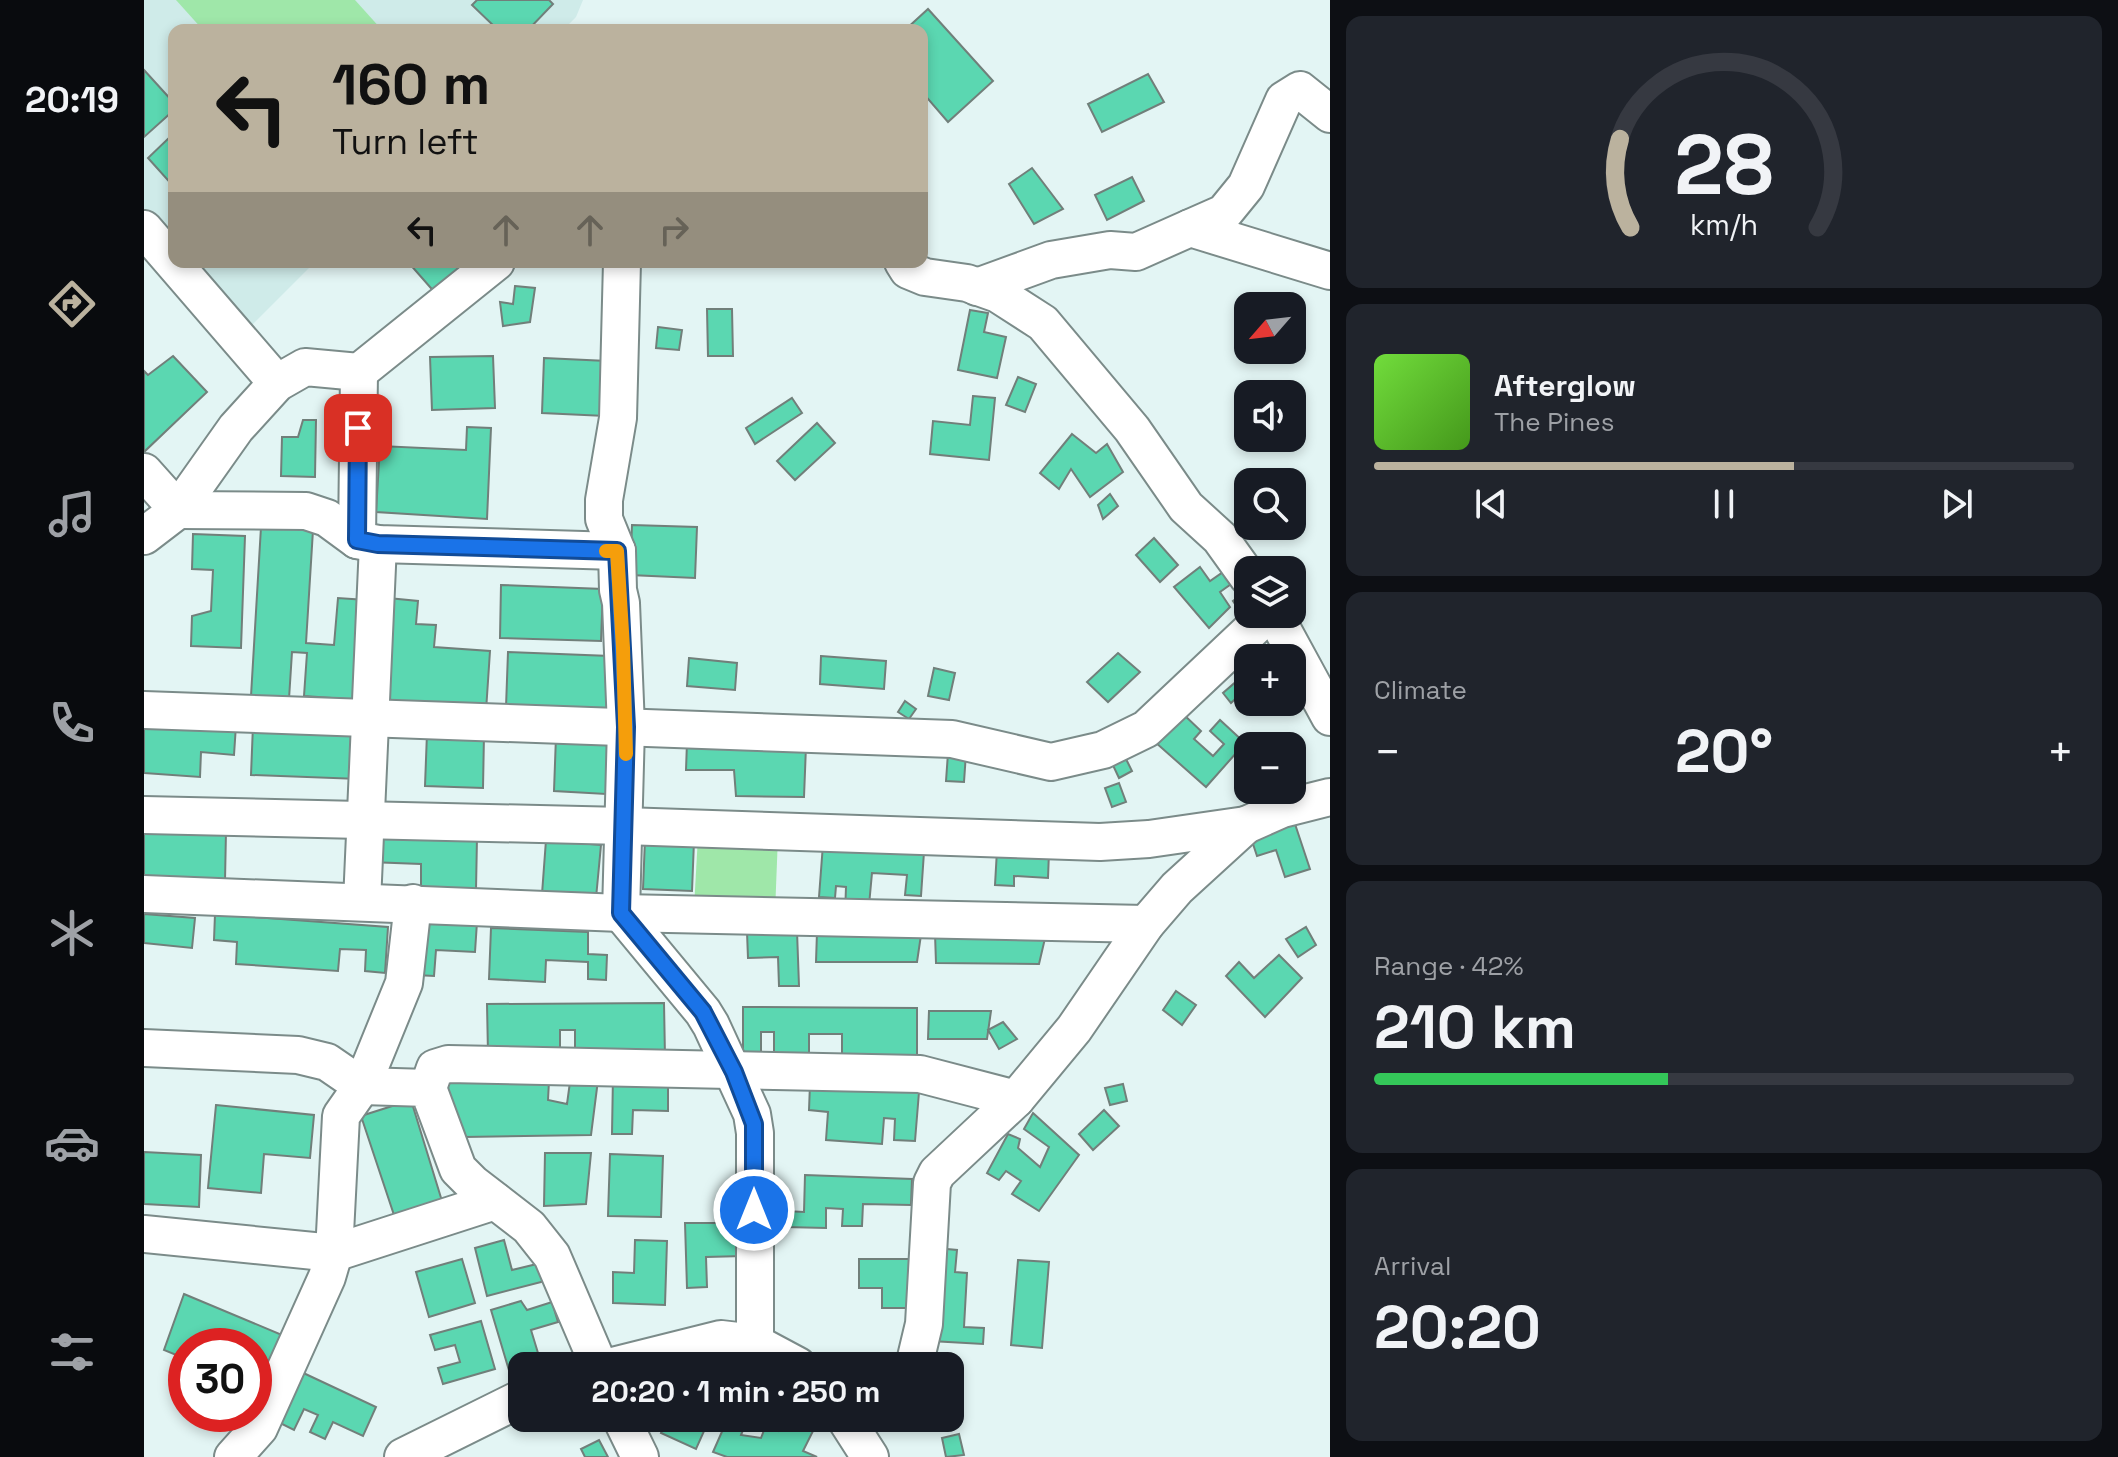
<!DOCTYPE html>
<html lang="en">
<head>
<meta charset="utf-8">
<style>
	:root { --surface:#171b24; --page:#20242c; --text:#f1f3f6; --muted:#9ea1a6; --line:#363941; --accent:#bbb29e }
	body { margin:0; font-family:"Space Grotesk",sans-serif; background:var(--page); color:var(--text); height:100vh; display:flex; flex-direction:column; font-size:30px; white-space:nowrap }
	* { box-sizing:border-box; margin:0 }
	p { font-size:26px; color:var(--muted) }
	.icon { flex:none; width:44px; height:44px; fill:none; stroke:currentColor; stroke-width:2; stroke-linecap:round; stroke-linejoin:round }
	.map { position:relative; flex:1; overflow:hidden }
	.sheet { display:flex; flex-direction:column; gap:16px; padding:16px; background:#0d0f14; width:788px }
	.sheet>* { flex:none }
	.banner { position:absolute; left:24px; top:24px; width:760px; height:244px; border-radius:16px; box-shadow:0 4px 12px #0003; background:#bbb29e; color:#111; overflow:hidden }
	.needle { width:52px; rotate:242deg }
	.tools { position:absolute; left:1090px; top:292px; display:grid; gap:16px }
	.tools a { display:grid; place-items:center; width:72px; height:72px; border-radius:16px; background:var(--surface); box-shadow:0 4px 12px #0003; font-size:40px }
	.speed { position:absolute; left:24px; top:1328px; display:flex; gap:16px; font-size:40px; font-weight:700; text-align:center }
	.speed>* { display:grid; place-content:center; width:104px; height:104px; border-radius:50%; background:var(--surface); box-shadow:0 4px 12px #0003; line-height:1 }
	.speed .limit { border:12px solid #d22; background:#fff; color:#111 }
	.pin { position:absolute; display:grid; place-items:center; width:68px; height:68px; color:#fff; margin:-34px; border-radius:16px; box-shadow:0 4px 12px #0006 }
	.me { position:absolute; width:88px; margin:-44px; rotate:0deg; stroke-linejoin:round; filter:drop-shadow(0 0 6px #0008) }
	.turn { display:flex; align-items:center; gap:28px; height:168px; padding:0 32px; font-size:36px }
	.turn .icon { width:104px; height:104px; stroke-width:2.5 }
	.turn b { display:block; font-size:56px; line-height:68px }
	.lanes { display:flex; align-items:center; height:76px; padding:0 32px; background:#0003; justify-content:center; gap:40px; direction:ltr }
	.lanes .off { opacity:.35 }
	.big { font-size:60px; font-weight:600; line-height:1.1 }
	.sheet .tile { flex:1; display:flex; flex-direction:column; justify-content:center; gap:12px; min-width:0; padding:0 28px; border-radius:16px; background:var(--page) }
	.sheet .dial { align-items:center; gap:0 }
	.dial svg { height:208px; overflow:visible; fill:none; stroke:var(--line); stroke-width:7; stroke-linecap:round; text-anchor:middle }
	.dial text { fill:var(--text); stroke:none }
	.song { display:flex; align-items:center; gap:24px }
	.cover { width:96px; height:96px; border-radius:12px; background:linear-gradient(135deg,hsl(100 70% 55%),hsl(100 70% 35%)) }
	.played { height:8px; border-radius:4px; background:linear-gradient(90deg,var(--accent) 60%,var(--line) 60%) }
	.keys { display:flex; justify-content:space-around; direction:ltr }
	.heat { display:flex; justify-content:space-between; align-items:center; font-size:44px; direction:ltr }
	.charge { height:12px; border-radius:6px; background:linear-gradient(90deg,#34c759 42%,var(--line) 0) }
	.trip { position:absolute; left:364px; top:1352px; width:456px; height:80px; border-radius:16px; background:var(--surface); box-shadow:0 4px 12px #0003; font-weight:600; line-height:80px; text-align:center }
	main { display:flex; flex:1; min-height:0 }
	.menu { display:flex; flex-direction:column; width:144px; justify-content:space-around; align-items:center; background:#090b0e; color:var(--muted) }
	.menu .icon { width:56px; height:56px }
	.menu .selected { color:var(--accent) }
	.menu b { font-size:36px; color:var(--text) }
	.map>svg:first-child { display:block }
</style>
</head>
<body>
<main>
<nav class="menu">
<b>20:19</b>
<svg class="icon selected" aria-label="directions" viewBox="0 0 24 24"><path d="M12 3l9 9-9 9-9-9zM9 14v-3h6M13 9l2 2-2 2"/></svg>
<svg class="icon" aria-label="music" viewBox="0 0 24 24"><path d="M9 18V5l10-2v13"/><circle cx="6" cy="18" r="3"/><circle cx="16" cy="16" r="3"/></svg>
<svg class="icon" aria-label="phone" viewBox="0 0 24 24"><path d="M5 4h4l2 5-3 2q2 4 5 5l2-3 5 2v4C11 20 4 13 5 4z"/></svg>
<svg class="icon" aria-label="climate" viewBox="0 0 24 24"><path d="M12 3v18M4 7l16 10M4 17L20 7"/></svg>
<svg class="icon" aria-label="car" viewBox="0 0 24 24"><path d="M5 17H2v-5l4-1 3-4h7l3 4 3 1v5h-3M9 17h6M6 11h13"/><circle cx="7" cy="17" r="2"/><circle cx="17" cy="17" r="2"/></svg>
<svg class="icon" aria-label="filters" viewBox="0 0 24 24"><path d="M4 7h16M4 17h16"/><circle cx="9" cy="7" r="2"/><circle cx="15" cy="17" r="2"/></svg>
</nav>
<div class="map">
<svg width="1186" height="1457" viewBox="0 0 1186 1457">
	<rect width="100%" height="100%" fill="#e3f5f4"/>
	<g fill="#cfebe9">
		<path d="M0 0H439L432 17 419 30H30V252L0 215Z"/>
		<path d="M39 262H171L105 328Z"/>
	</g>
	<g fill="#9fe7a9">
		<path d="M32 0H211L238 30H59Z"/>
		<path d="M554 836H634L631 913 550 908Z"/>
	</g>
	<g fill="#5bd7b1" stroke="#717f7a" stroke-width="2">
		<path d="M333 0H405L409 4 384 30H354L328 5Z"/>
		<path d="M784 9 849 81 804 122 778 92V30H761Z"/>
		<path d="M0 70 30 103V110L0 137Z"/>
		<path d="M1004 74 1020 102 958 132 944 104Z"/>
		<path d="M30 133V187L4 158Z"/>
		<path d="M888 168 919 209 890 224 865 184Z"/>
		<path d="M988 177 1000 201 963 220 951 195Z"/>
		<path d="M264 262H317L322 269 293 295Z"/>
		<path d="M371 286 391 288 386 322 359 326 356 302 369 304Z"/>
		<path d="M563 309H588L589 356H564Z"/>
		<path d="M826 310 844 313 840 332 862 337 853 378 814 370Z"/>
		<path d="M514 327 538 330 535 350 512 348Z"/>
		<path d="M29 356 63 392 0 452V371L4 375Z"/>
		<path d="M349 356 351 408 288 410 286 357Z"/>
		<path d="M400 358 463 361 461 416 398 413Z"/>
		<path d="M874 377 892 384 881 412 862 405Z"/>
		<path d="M829 396 851 398 845 460 786 454 789 421 826 425Z"/>
		<path d="M648 398 658 413 611 444 602 428Z"/>
		<path d="M159 420H172L171 477 137 476 138 437H154Z"/>
		<path d="M673 423 691 443 651 480 633 461Z"/>
		<path d="M323 427 347 428 343 519 232 512 236 446 322 450Z"/>
		<path d="M928 434 952 453 963 444 979 472 946 497 927 469 915 489 896 473Z"/>
		<path d="M966 494 974 506 959 519 954 505Z"/>
		<path d="M488 525 553 527 551 578 486 575Z"/>
		<path d="M117 527 169 530 162 643 190 645 194 598 222 600 216 700 160 696 163 653 148 652 145 699 107 696Z"/>
		<path d="M49 534 101 536 97 648 47 646 48 616 67 611 69 570 48 569Z"/>
		<path d="M1010 538 1034 565 1016 582 992 555Z"/>
		<path d="M1056 567 1066 581 1082 570 1090 582 1076 592 1086 607 1065 628 1030 587Z"/>
		<path d="M357 585 459 589 457 641 356 638Z"/>
		<path d="M1101 592 1104 596V608L1097 613 1089 601Z"/>
		<path d="M244 598 274 601 272 624 292 625 290 647 346 651 342 711 237 703Z"/>
		<path d="M364 652 466 656 464 712 362 707Z"/>
		<path d="M974 653 996 672 964 702 943 682Z"/>
		<path d="M677 656 742 661 740 689 676 684Z"/>
		<path d="M545 658 593 663 591 690 543 686Z"/>
		<path d="M790 668 811 673 805 700 784 696Z"/>
		<path d="M1094 680 1102 689 1087 703 1079 693Z"/>
		<path d="M761 701 772 709 765 719 754 712Z"/>
		<path d="M1038 713 1057 731 1050 739 1069 756 1080 744 1066 731 1076 720 1101 743 1062 787 1011 742Z"/>
		<path d="M0 719 92 725 90 755 57 752 56 777 0 773Z"/>
		<path d="M109 725 217 728 215 779 107 775Z"/>
		<path d="M283 733 340 735 339 788 281 786Z"/>
		<path d="M412 736 464 738 462 794 410 791Z"/>
		<path d="M543 742 662 746 660 797 592 796 590 770H542Z"/>
		<path d="M804 753H822L820 782 802 781Z"/>
		<path d="M980 755 988 771 975 778 967 761Z"/>
		<path d="M975 783 982 802 968 807 961 788Z"/>
		<path d="M1151 824 1166 869 1141 877 1132 850 1113 856 1107 838Z"/>
		<path d="M0 828 82 831 81 881 0 878Z"/>
		<path d="M226 833 333 837 332 890 277 888V864L225 862Z"/>
		<path d="M501 839 550 841 548 891 499 889Z"/>
		<path d="M402 840 457 845 452 898 398 894Z"/>
		<path d="M679 844 780 852 777 896 761 895 763 875 728 873 724 916 701 915 702 887 692 886 691 898 675 897Z"/>
		<path d="M853 850 905 852 904 878 870 876V886L851 885Z"/>
		<path d="M0 914 51 918 48 948 0 943Z"/>
		<path d="M71 914 244 927 241 973 221 971 222 950 196 949 194 971 92 964 93 942 70 940Z"/>
		<path d="M275 918 333 922 331 952 292 950 290 976 272 975Z"/>
		<path d="M1162 927 1172 945 1154 957 1142 939Z"/>
		<path d="M347 928 444 932V954L463 955 462 980 444 979V962L402 960 401 982 345 979Z"/>
		<path d="M653 931 655 986H635L634 957 604 958 603 932Z"/>
		<path d="M673 932 777 935 773 962H672Z"/>
		<path d="M791 934H902L895 964 792 963Z"/>
		<path d="M1135 955 1158 978 1121 1017 1082 976 1095 962 1110 978Z"/>
		<path d="M1032 991 1052 1005 1038 1025 1019 1010Z"/>
		<path d="M520 1003 521 1057 431 1058V1030H416V1054H344L343 1004Z"/>
		<path d="M599 1007 773 1008V1060L698 1059V1034H665V1058H630V1032H617V1053L599 1052Z"/>
		<path d="M785 1011H847L843 1039H784Z"/>
		<path d="M859 1022 873 1039 855 1049 844 1030Z"/>
		<path d="M296 1074 405 1081 404 1100 423 1104 426 1082 454 1080 447 1135 320 1137Z"/>
		<path d="M469 1075 524 1077V1111L489 1110 488 1134H468Z"/>
		<path d="M666 1084 775 1092 771 1141 750 1140 751 1119 740 1118 738 1144 682 1140 684 1112 665 1110Z"/>
		<path d="M979 1084 983 1101 966 1105 961 1088Z"/>
		<path d="M267 1100 298 1201 250 1215 217 1116Z"/>
		<path d="M72 1105 170 1115 166 1158 120 1154 117 1193 64 1188Z"/>
		<path d="M960 1110 975 1126 949 1150 935 1134Z"/>
		<path d="M889 1113 935 1155 895 1211 868 1194 877 1181 862 1171 855 1180 843 1173 864 1134 876 1139 874 1148 896 1167 905 1147 880 1129Z"/>
		<path d="M0 1152 57 1155 55 1207 0 1204Z"/>
		<path d="M401 1153H447L442 1204 400 1206Z"/>
		<path d="M466 1154 519 1156 517 1217 464 1216Z"/>
		<path d="M661 1175 768 1179 767 1205 719 1204 718 1226H698L699 1209 682 1208V1228L641 1227 642 1211 660 1212Z"/>
		<path d="M541 1223H598L599 1256 562 1257 563 1287 543 1288Z"/>
		<path d="M360 1240 368 1270 397 1263 401 1281 343 1296 331 1248Z"/>
		<path d="M491 1240 523 1241 521 1305 469 1303V1272L490 1273Z"/>
		<path d="M792 1248 813 1250 811 1272 823 1273 820 1327 840 1328 839 1344 787 1341Z"/>
		<path d="M318 1259 331 1303 285 1317 272 1272Z"/>
		<path d="M715 1259H767V1308H738V1288H715Z"/>
		<path d="M874 1260 905 1262 898 1348 867 1345Z"/>
		<path d="M40 1294 138 1335 111 1389 110 1346H42V1359L20 1350Z"/>
		<path d="M377 1301 383 1310 408 1302 414 1322 387 1330 394 1353H384L388 1366H378V1374L367 1377 347 1310Z"/>
		<path d="M337 1321 351 1369 299 1384 294 1368 316 1362 311 1345 291 1350 286 1335Z"/>
		<path d="M153 1370 232 1407 219 1436 189 1422 181 1439 166 1432 174 1415 160 1409 150 1430 130 1420Z"/>
		<path d="M524 1418 565 1420 552 1449 517 1433Z"/>
		<path d="M584 1418H604L597 1435 617 1438 622 1425 634 1431 640 1418H653L671 1427 659 1451 673 1457H583L569 1452Z"/>
		<path d="M815 1434 820 1455 802 1457 798 1438Z"/>
		<path d="M455 1440 464 1457H441L437 1449Z"/>
	</g>
	<g fill="none" stroke-linecap="round" stroke-linejoin="round">
		<defs>
			<g id="minor">
				<path d="M1046 228 1080 213 1102 186 1140 100 1156 90 1186 114"/>
				<path d="M0 229 133 383"/>
				<path d="M478 262 474 418 460 500V519L473 551 474 590 477 603 482 727 477 913 559 1012 567 1025 608 1114 611 1133V1343"/>
				<path d="M759 262 764 270 781 277 823 283 854 294 899 323 988 429 1042 507 1076 538 1104 577"/>
				<path d="M833 287 907 260 966 250 992 252 1046 228 1186 271"/>
				<path d="M0 472 34 510 162 511 183 518 213 540 234 544 473 551"/>
				<path d="M0 536 34 510 92 428 133 383 161 367 215 372 352 262"/>
				<path d="M213 540 215 372"/>
				<path d="M1130 614 1186 717"/>
				<path d="M0 710 808 739 907 762 959 750 1002 729 1124 614"/>
				<path d="M0 815 480 826 956 842 1005 839 1102 825"/>
				<path d="M0 894 477 913 1002 924"/>
				<path d="M218 902 234 544"/>
				<path d="M0 1048 154 1055 183 1062 218 1086 284 1088 314 1169 328 1183 385 1227 408 1256 455 1366"/>
				<path d="M284 1088 291 1068 304 1064 776 1074 872 1099"/>
				<path d="M0 1234 190 1253 351 1201"/>
				<path d="M469 1366 577 1339 611 1343 654 1366"/>
				<path d="M770 1366 780 1324 788 1183 793 1173 872 1099 930 1029 1002 924 1033 888 1102 825 1138 809 1186 797"/>
				<path d="M477 1418 496 1457"/>
				<path d="M701 1418 726 1457"/>
				<path d="M89 1457 115 1428 183 1277 190 1253 197 1116 218 1086 260 983 269 903"/>
				<path d="M259 1457 378 1398"/>
			</g>
		</defs>
		<use href="#minor" stroke="#7b8b89" stroke-width="40"/>
		<use href="#minor" stroke="#fff" stroke-width="36"/>
	</g>
	<g fill="none" stroke-linecap="round" stroke-linejoin="round">
		<defs>
			<path id="route" d="M214 428 213 540 234 544 473 551 482 727 477 913 559 1012 590 1072 610 1124V1210"/>
		</defs>
		<use href="#route" stroke="#114b97" stroke-width="20"/>
		<use href="#route" stroke="#1a73e8" stroke-width="14"/>
		<path stroke="#f59e0b" stroke-width="14" d="M462 551H473L479 648 482 754"/>
	</g>
</svg>
<div class="tools">
<a><svg class="needle" viewBox="-14 -14 28 28"><path d="M0-13l5 13h-10z" fill="#e53935"/><path d="M0 13l5-13h-10z" fill="#9ea1a6"/></svg></a>
<a><svg class="icon" aria-label="sound" viewBox="0 0 24 24"><path d="M4 9h4l5-4v14l-5-4H4zM17 9q2 3 0 6"/></svg></a>
<a><svg class="icon" aria-label="search" viewBox="0 0 24 24"><circle cx="10" cy="10" r="6"/><path d="M15 15l6 6"/></svg></a>
<a><svg class="icon" aria-label="layers" viewBox="0 0 24 24"><path d="M12 4l9 5-9 5-9-5zM3 14l9 5 9-5"/></svg></a>
<a>+</a>
<a>−</a>
</div>
<div class="speed"><div class="limit">30</div></div>
<div class="pin" style="left:214px;top:428px;background:#d93025"><svg class="icon" aria-label="arrive" viewBox="0 0 24 24"><path d="M6 21V4h12l-3 4 3 4H6"/></svg></div>
<svg class="me" style="left:610px;top:1210px" viewBox="-20 -20 40 40"><circle r="17" fill="#1a73e8" stroke="#fff" stroke-width="3"/><path d="M0-11L8 9 0 5-8 9z" fill="#fff"/></svg>
<div class="trip">20:20 · 1 min · 250 m</div>
<div class="banner">
<div class="turn"><svg class="icon" aria-label="left" viewBox="0 0 24 24"><path d="M17 20v-9H6M10 6l-5 5 5 5"/></svg><div><b>160 m</b>Turn left</div></div>
<div class="lanes"><svg class="icon" aria-label="left" viewBox="0 0 24 24"><path d="M17 20v-9H6M10 6l-5 5 5 5"/></svg><svg class="icon off" aria-label="ahead" viewBox="0 0 24 24"><path d="M12 20V5M6 11l6-6 6 6"/></svg><svg class="icon off" aria-label="ahead" viewBox="0 0 24 24"><path d="M12 20V5M6 11l6-6 6 6"/></svg><svg class="icon off" aria-label="right" viewBox="0 0 24 24"><path d="M7 20v-9h11M14 6l5 5-5 5"/></svg></div>
</div>
</div>
<section class="sheet">
<div class="tile dial"><svg viewBox="0 0 100 80">
<path d="M14 69A42 42 0 1 1 86 69"/>
<path d="M14 69A42 42 0 0 1 10 35" stroke="#bbb29e"/>
<text x="50" y="56" font-size="32" font-weight="700">28</text>
<text x="50" y="72" font-size="11">km/h</text>
</svg></div>
<div class="tile">
<div class="song"><i class="cover"></i><div><b>Afterglow</b><p>The Pines</p></div></div>
<div class="played"></div>
<div class="keys"><svg class="icon" aria-label="previous" viewBox="0 0 24 24"><path d="M18 5L8 12l10 7zM5 5v14"/></svg><svg class="icon" aria-label="pause" viewBox="0 0 24 24"><path d="M8 5v14M16 5v14"/></svg><svg class="icon" aria-label="next" viewBox="0 0 24 24"><path d="M6 5l10 7-10 7zM19 5v14"/></svg></div>
</div>
<div class="tile"><p>Climate</p>
<div class="heat"><a>−</a><b class="big">20°</b><a>+</a></div>
</div>
<div class="tile"><p>Range · 42%</p><b class="big">210 km</b><div class="charge"></div></div>
<div class="tile"><p>Arrival</p><b class="big">20:20</b></div>
</section>
</main>
</body>
</html>
